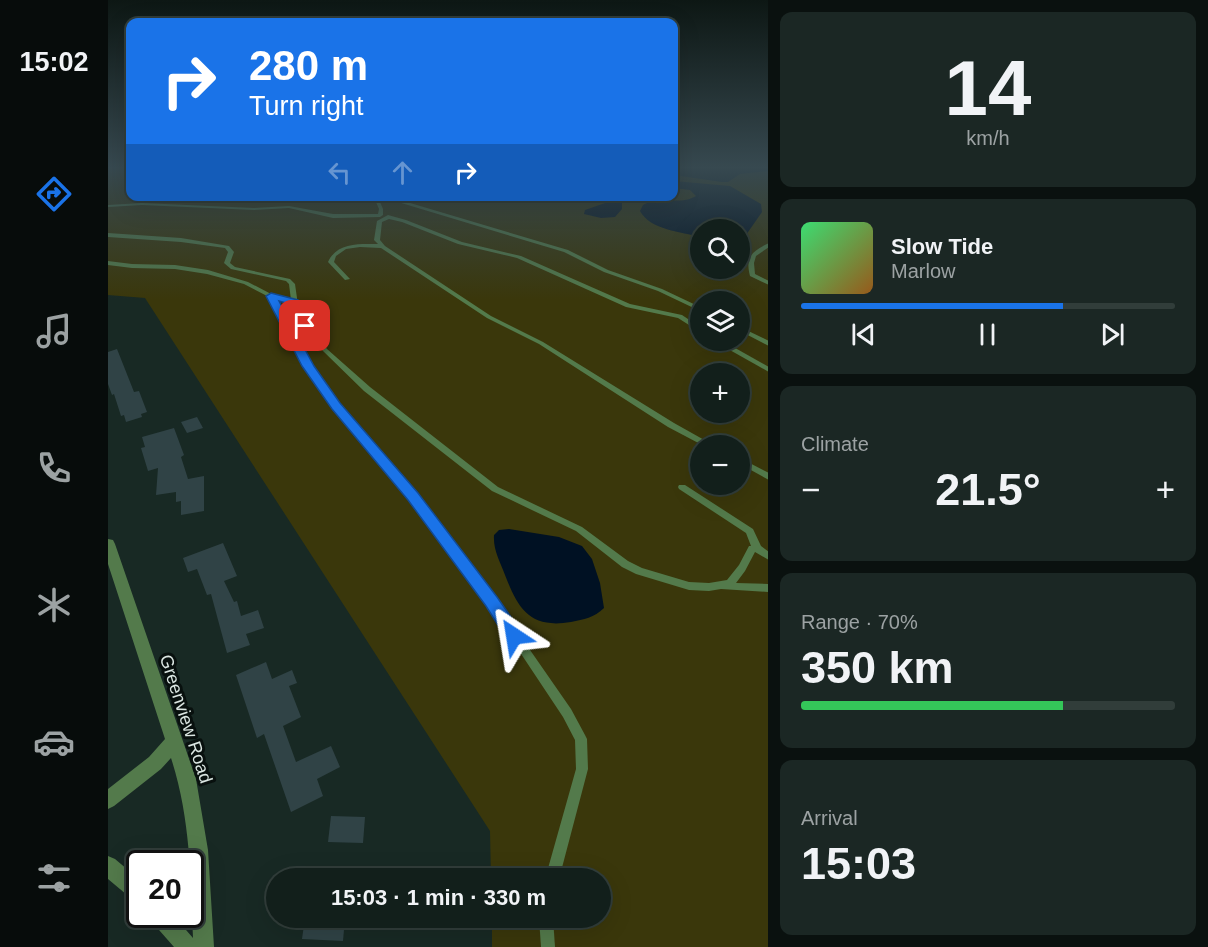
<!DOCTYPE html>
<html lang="en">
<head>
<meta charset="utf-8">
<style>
	:root { --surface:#121f1b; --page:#1b2724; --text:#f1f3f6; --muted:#9ca2a3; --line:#313d3a; --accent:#1a73e8 }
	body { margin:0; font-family:Arial,sans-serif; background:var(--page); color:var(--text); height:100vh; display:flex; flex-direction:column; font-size:22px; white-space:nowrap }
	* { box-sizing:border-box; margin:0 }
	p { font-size:20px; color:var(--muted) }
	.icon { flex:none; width:33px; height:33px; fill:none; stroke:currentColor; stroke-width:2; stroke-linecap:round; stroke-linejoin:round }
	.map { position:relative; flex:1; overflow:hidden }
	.side { display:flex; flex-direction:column; gap:12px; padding:12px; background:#0a110f; width:440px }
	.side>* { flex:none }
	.top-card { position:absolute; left:18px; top:18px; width:552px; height:183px; border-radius:12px; box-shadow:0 6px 24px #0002,0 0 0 2px var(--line); background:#1a73e8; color:#fff; overflow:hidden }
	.tools { position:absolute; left:582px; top:219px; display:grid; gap:12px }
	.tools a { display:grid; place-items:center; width:60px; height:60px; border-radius:50%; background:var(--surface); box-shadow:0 6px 24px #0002,0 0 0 2px var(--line); font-size:30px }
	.speed { position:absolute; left:18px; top:850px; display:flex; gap:12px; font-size:30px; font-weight:700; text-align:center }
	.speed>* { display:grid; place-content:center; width:78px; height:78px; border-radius:50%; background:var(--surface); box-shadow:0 6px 24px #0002,0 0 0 2px var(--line); line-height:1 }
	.speed .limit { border:3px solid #111; border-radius:9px; background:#fff; color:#111 }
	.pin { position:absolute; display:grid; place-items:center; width:51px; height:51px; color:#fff; margin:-26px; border-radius:12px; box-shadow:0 3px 9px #0006 }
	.me { position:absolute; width:66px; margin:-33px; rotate:327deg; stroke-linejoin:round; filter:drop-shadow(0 0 4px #0008) }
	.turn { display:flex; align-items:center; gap:21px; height:126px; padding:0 24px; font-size:27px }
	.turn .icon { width:78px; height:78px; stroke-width:2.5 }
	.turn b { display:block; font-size:42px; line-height:51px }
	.lanes { display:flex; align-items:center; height:57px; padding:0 24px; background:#0003; justify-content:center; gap:30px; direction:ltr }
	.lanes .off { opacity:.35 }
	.big { font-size:45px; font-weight:600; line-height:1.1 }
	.side .tile { flex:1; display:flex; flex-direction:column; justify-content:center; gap:9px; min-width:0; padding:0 21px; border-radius:12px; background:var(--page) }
	.side .dial { align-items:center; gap:0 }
	.dial b { font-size:78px; line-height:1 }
	.song { display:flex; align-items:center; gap:18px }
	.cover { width:72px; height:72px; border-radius:9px; background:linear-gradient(135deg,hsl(140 70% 55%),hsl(30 70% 35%)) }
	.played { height:6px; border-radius:3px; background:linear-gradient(90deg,var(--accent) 70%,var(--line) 70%) }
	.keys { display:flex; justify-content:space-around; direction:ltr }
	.heat { display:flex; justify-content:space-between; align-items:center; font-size:33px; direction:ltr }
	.charge { height:9px; border-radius:4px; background:linear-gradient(90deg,#34c759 70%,var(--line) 0) }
	.trip { position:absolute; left:158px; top:868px; width:345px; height:60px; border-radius:30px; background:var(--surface); box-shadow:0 6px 24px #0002,0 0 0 2px var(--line); font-weight:600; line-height:60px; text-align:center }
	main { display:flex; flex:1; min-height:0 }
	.menu { display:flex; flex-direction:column; width:108px; justify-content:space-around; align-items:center; background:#070c0b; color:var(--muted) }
	.menu .icon { width:42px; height:42px }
	.menu .active { color:var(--accent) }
	.menu b { font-size:27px; color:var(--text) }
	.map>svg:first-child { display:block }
</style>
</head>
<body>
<main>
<nav class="menu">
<b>15:02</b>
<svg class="icon active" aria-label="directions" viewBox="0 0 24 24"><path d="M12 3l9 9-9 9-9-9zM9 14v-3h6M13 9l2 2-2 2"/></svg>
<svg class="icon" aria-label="music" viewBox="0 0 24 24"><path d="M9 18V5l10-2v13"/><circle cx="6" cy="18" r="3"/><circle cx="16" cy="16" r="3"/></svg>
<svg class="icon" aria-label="phone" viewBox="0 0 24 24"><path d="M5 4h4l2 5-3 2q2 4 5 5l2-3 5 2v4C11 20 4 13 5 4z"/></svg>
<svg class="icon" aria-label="climate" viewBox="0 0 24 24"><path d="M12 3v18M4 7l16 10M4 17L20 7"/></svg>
<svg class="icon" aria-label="car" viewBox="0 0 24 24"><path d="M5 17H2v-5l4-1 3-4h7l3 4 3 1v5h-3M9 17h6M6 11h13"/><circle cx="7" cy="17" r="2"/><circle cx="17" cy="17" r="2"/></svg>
<svg class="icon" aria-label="filters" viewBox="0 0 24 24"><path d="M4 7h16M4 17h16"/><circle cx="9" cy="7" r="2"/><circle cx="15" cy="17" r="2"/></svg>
</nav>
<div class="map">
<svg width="661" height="947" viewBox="0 0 661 947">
	<rect width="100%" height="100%" fill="#182924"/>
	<path fill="#3a370b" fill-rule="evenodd" d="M0 167H22V196H566V167H660V947H384V918H492V879H383L382 831 37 298 0 295ZM592 230H632V268H592ZM592 302H632V340H592ZM592 374H632V412H592ZM592 446H632V484H592Z"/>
	<g fill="#001123">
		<path d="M566 167H660L661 171 632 174 620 182H614L566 175Z"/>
		<path d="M566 181 622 186 653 204 654 212 638 235 632 239V230H592V237C574 232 542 230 532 211L535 205C551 195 572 206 588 196L582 190 566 188Z"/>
		<path d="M500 197H514V209L507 217 493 218 476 214 477 210 500 202Z"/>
		<path d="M401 529 451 537 474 546 484 559 492 583 496 608C486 618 476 619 463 622 422 629 410 609 397 575 392 561 385 550 386 535L391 530Z"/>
	</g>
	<g fill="#304346">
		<path d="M9 349 26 392 31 391 39 412 33 414 34 417 18 422 16 415 13 416 6 394 4 395 0 384V352Z"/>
		<path d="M89 417 95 428 79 433 73 422Z"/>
		<path d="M66 428 76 455 73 457 80 479 96 476V511L73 515V501L68 502V492L48 495 50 468 40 471 33 448 37 447 34 437Z"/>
		<path d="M115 543 129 576 116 581 126 602 129 601 133 616 150 610 156 628 138 634 142 645 119 653 103 594 99 595 89 569 80 572 75 558Z"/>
		<path d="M158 662 164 679 184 670 189 683 181 686 193 717 175 726 188 762 223 746 232 767 209 779 215 796 183 812 156 734 149 738 128 675Z"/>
		<path d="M223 816 257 817 255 843 220 842Z"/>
		<path d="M197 918H237L235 941 194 939Z"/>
	</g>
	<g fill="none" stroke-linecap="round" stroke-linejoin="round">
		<g fill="#537a4b" fill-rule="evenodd">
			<path d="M271 197H282L460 250 500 270 554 289 592 307V311L550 291 496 272 456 252 280 199H274L272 202 275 209V215L272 217 225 218 181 208 146 210 34 205 0 207V205L34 203 146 208 181 206 225 214H270L271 209 268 202Z"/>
			<path d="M280 215 298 220 354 242 413 256 522 304 574 315 592 327V332L570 318 518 307 409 258 350 244 294 222 281 219 274 222 272 240 277 246 383 316 435 342 566 423 607 446H596L560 427 431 344 379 318 273 248 252 247 238 249 228 256 226 262 242 279 237 280 220 262C229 242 251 244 270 244L266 240 269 221Z"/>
			<path d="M0 233 73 238 121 246 126 252 122 263 127 267 182 279 187 284 191 312 219 349 262 387 390 487 474 527 520 561 534 568 581 582 601 583 619 580 631 565 641 546H643L638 533 571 489 570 487 571 485H577L645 529 653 546 661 552V560L647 552 637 571 628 583 661 584V592L613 589 601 591 581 590 528 574 514 567 468 531 384 491 256 391 215 351 185 312 184 304 168 299 203 366 231 404 308 494 386 598 463 709 477 735 479 739 480 769 451 879H437L468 769 467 740 455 717 380 604 302 498 225 408 197 366 161 297 136 284 99 274 67 269 24 268 0 265V261L24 264 67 265 100 270 140 282 165 295 183 300 181 284 178 281 123 269 116 263 120 252 117 248 73 242 0 237Z"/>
			<path d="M661 243V247L648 256 646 263 647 274 661 281V285L642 276C637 257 644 251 661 243Z"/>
			<path d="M632 327 661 341V346L632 331Z"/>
			<path d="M604 340H613L661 367V372Z"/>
			<path d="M632 458 661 473V480L632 464Z"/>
			<path d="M431 918H445L447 947H433Z"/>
		</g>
		<g fill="#537a4b" fill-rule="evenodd">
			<path d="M0 539 5 540 7 544 88 779 100 850 106 947H66L44 922 41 915H65L85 938C83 877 82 816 63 758L53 769 6 806 0 809V789L41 757 57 739 0 564Z"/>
			<path d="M0 856 7 859 32 880V903L25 900 0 879Z"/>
		</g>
	</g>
	<linearGradient id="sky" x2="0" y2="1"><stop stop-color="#0d1714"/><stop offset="0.56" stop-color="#374950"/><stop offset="1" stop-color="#374950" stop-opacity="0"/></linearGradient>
	<rect width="661" height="299" fill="url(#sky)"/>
	<path fill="#1a73e8" stroke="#114b97" stroke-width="1.5" d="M163 293 190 300 202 326 201 328H193L181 304 171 301 206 366 232 403 310 493 389 597 412 630 414 636 412 641 406 643 400 641 378 606 300 500 224 409 194 366 158 296Z"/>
	<g text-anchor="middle" stroke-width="6" stroke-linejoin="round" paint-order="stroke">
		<g font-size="18" fill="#dbe6e2" stroke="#08100e">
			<text transform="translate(78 719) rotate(72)" y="6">Greenview Road</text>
		</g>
	</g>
</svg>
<div class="tools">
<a><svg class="icon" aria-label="search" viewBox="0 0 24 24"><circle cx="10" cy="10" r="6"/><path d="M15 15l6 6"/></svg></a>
<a><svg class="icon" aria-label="layers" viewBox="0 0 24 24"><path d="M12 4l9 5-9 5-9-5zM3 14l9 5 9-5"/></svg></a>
<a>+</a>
<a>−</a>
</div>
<div class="speed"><div class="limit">20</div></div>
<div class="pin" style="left:197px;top:326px;background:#d93025"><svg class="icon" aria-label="arrive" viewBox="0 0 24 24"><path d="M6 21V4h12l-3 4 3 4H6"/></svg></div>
<svg class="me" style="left:406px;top:636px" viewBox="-20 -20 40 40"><path d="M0-17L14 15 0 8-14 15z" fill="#1a73e8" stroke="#fff" stroke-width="4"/></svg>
<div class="trip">15:03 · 1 min · 330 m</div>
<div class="top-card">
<div class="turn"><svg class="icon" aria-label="right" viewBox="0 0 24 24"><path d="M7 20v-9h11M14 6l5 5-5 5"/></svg><div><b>280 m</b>Turn right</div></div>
<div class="lanes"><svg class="icon off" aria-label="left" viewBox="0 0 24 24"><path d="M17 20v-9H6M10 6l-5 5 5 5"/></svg><svg class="icon off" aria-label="ahead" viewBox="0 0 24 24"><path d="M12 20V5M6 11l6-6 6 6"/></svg><svg class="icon" aria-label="right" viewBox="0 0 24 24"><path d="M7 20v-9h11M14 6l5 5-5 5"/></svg></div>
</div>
</div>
<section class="side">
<div class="tile dial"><b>14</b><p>km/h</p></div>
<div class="tile">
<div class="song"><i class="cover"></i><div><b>Slow Tide</b><p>Marlow</p></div></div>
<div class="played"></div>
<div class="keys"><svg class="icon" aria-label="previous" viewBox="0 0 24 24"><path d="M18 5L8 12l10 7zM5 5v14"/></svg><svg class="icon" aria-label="pause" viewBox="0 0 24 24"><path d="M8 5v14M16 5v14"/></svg><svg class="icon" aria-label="next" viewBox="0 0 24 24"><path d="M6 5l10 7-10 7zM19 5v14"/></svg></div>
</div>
<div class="tile"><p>Climate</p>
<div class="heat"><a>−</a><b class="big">21.5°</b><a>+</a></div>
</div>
<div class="tile"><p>Range · 70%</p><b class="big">350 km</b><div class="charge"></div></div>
<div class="tile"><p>Arrival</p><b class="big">15:03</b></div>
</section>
</main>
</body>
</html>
